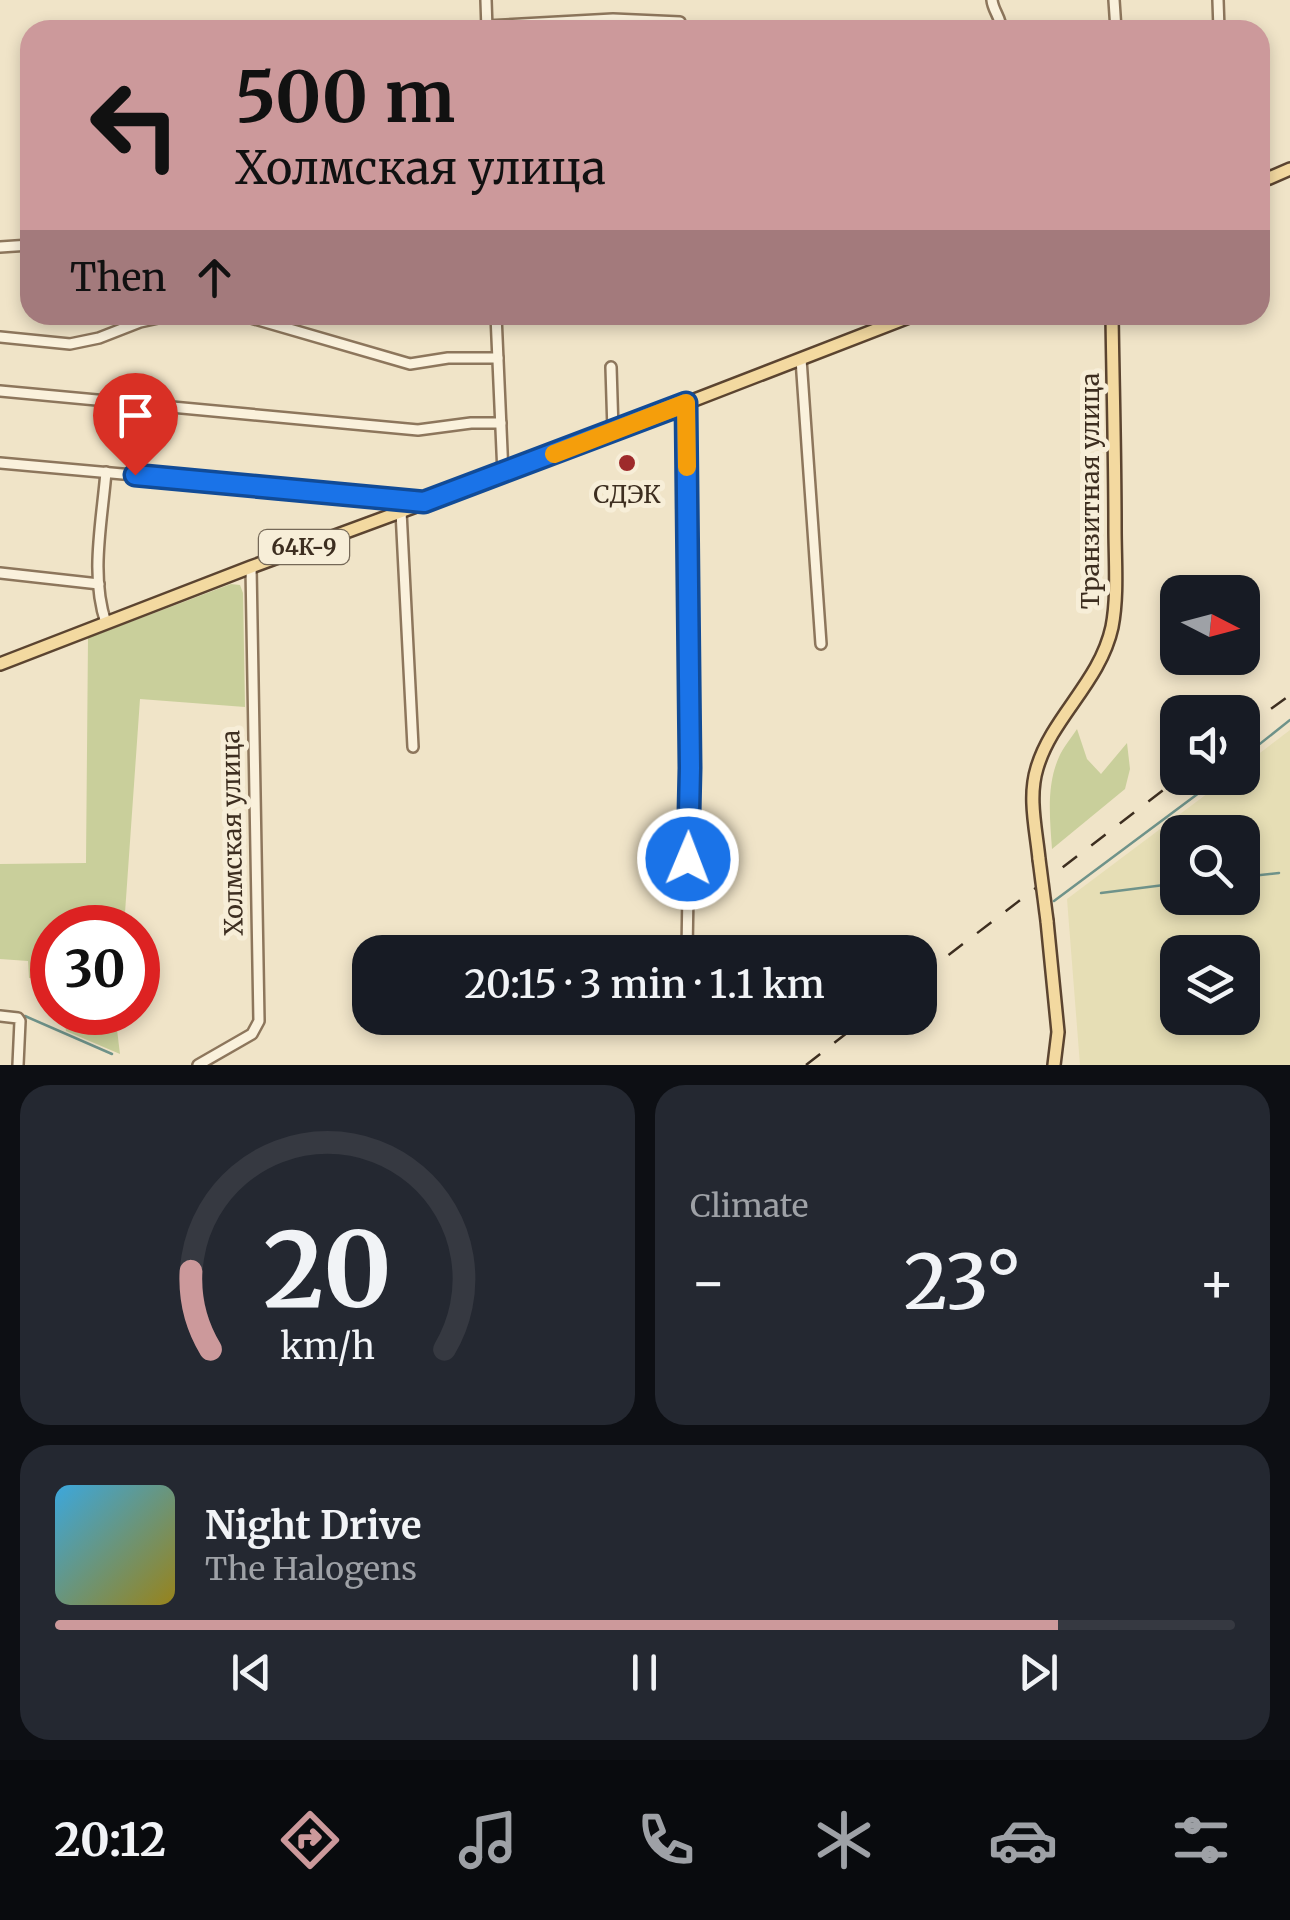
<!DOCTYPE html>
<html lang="en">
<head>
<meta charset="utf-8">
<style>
	:root { --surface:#171b24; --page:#242831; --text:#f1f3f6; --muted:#9ea1a6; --line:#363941; --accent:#cc999b }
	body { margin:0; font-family:Merriweather,serif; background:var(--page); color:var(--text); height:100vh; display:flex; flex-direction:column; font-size:38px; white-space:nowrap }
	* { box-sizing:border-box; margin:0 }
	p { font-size:32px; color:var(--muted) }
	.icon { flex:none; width:55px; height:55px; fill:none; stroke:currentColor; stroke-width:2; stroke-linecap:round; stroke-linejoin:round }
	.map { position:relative; height:1065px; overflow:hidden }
	.side { display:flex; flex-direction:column; gap:20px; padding:20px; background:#0d0f14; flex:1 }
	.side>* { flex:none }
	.banner { position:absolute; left:20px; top:20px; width:1250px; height:305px; border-radius:30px; box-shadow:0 5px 15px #0003; background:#cc999b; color:#111; overflow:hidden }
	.needle { width:65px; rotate:96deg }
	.tools { position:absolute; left:1160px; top:575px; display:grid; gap:20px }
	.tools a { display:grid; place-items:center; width:100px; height:100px; border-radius:20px; background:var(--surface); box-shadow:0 5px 15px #0003; font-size:50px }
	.speed { position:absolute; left:30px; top:905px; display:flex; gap:20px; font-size:50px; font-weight:700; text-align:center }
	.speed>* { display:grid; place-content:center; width:130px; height:130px; border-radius:50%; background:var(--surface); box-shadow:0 5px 15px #0003; line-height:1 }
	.speed .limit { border:15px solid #d22; background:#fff; color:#111 }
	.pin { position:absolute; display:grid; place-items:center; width:85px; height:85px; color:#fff; margin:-102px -42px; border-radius:50% 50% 50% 0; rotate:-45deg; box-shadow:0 0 10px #0007 }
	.pin .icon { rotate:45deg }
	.me { position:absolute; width:110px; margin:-55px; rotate:1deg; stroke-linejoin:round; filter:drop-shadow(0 0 8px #0008) }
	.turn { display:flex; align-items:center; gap:35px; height:210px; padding:0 50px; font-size:45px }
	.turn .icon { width:130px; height:130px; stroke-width:2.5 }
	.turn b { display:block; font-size:70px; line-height:85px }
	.then { display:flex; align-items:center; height:95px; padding:0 50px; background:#0003; gap:20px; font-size:38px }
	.big { font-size:75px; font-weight:600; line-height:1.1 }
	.side .widget { flex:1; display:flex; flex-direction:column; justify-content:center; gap:15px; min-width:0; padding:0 35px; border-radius:30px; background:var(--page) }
	.side .dial { align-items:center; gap:0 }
	.dial svg { height:260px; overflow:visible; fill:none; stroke:var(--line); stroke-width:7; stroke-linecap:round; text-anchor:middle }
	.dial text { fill:var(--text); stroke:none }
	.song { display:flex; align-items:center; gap:30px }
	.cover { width:120px; height:120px; border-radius:15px; background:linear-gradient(135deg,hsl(200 70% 55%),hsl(50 70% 35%)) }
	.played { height:10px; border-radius:5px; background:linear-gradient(90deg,var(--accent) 85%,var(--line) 85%) }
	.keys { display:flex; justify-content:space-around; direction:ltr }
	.heat { display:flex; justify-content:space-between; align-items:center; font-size:55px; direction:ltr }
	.side .tiles { flex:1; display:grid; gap:20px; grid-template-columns:1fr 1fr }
	.widget:last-child { grid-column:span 2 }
	.trip { position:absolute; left:352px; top:935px; width:585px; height:100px; border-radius:30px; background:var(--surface); box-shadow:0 5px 15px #0003; font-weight:600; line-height:100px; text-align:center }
	.tab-bar { display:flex; height:160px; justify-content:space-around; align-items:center; background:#090b0e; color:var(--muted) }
	.tab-bar .icon { width:70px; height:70px }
	.tab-bar .current { color:var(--accent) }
	.tab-bar b { font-size:45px; color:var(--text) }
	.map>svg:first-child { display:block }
</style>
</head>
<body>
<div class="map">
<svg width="1290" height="1065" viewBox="0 0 1290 1065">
	<rect width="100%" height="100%" fill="#f0e4c8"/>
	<path fill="#e6deb5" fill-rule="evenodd" d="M1290 730V1065H1080L1067 899 1228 778H1242L1243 766ZM1178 832H1242V898H1178ZM1178 952H1242V1018H1178Z"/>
	<g fill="#c9cf9b">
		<path d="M231 584 240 585 243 593 245 707 140 699 124 927 52 928V980L29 978 28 961 0 959V864L86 863 88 638Z"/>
		<path d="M1077 729 1087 759 1101 774 1127 743 1130 769 1125 789 1052 849C1050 819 1046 786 1059 757 1063 748 1071 738 1077 729Z"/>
		<path d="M63 1013H115L120 1054 66 1031Z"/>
	</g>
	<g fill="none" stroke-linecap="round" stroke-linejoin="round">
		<g stroke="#6f938a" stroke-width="2.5">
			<path d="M1242 758 1290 720"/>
			<path d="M1242 877 1279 873"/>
			<path d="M1101 893 1172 884"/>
			<path d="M1054 901 1219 778"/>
			<path d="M0 1011 8 1012"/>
			<path d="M25 1016 112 1054"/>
		</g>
		<defs>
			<g id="minor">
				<path d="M486 0 487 30"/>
				<path d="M992 0C993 11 1002 19 1001 30"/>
				<path d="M1114 0 1116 30"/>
				<path d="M1218 0 1219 30"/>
				<path d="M486 26 613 19 680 22"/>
				<path d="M0 247 30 245"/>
				<path d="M241 315 410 364 448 358H498"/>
				<path d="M496 315 503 474"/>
				<path d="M0 337 70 344 99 338 140 322 172 315"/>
				<path d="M801 359 821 644"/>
				<path d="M611 367 613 431"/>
				<path d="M0 391 418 430 471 423H501"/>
				<path d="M686 403 690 768 687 952"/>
				<path d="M0 463 422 501"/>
				<path d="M401 511 413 747"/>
				<path d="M0 573 99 584"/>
				<path d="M106 623C90 576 102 521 106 472"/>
				<path d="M0 1016 18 1018 20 1021 18 1065"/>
				<path d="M198 1065 252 1034 259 1021 251 567"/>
			</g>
			<g id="major">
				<path d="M1260 182 1290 169"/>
				<path d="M0 664 251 567 503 474 914 315"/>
				<path d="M1039 859C1036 829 1028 797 1037 768 1052 717 1100 682 1112 627 1118 596 1115 561 1115 528 1115 457 1113 386 1112 315"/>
				<path d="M1047 921 1058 1032 1054 1065"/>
			</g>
		</defs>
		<use href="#minor" stroke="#8d765c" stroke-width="14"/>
		<use href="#major" stroke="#5b4430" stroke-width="16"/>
		<use href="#minor" stroke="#faf1dc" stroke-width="9"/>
		<use href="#major" stroke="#f3d9a0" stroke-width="11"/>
		<g stroke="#3d2e20" stroke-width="2.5" stroke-dasharray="18 18" stroke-linecap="butt">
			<path d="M1242 730 1290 695"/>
			<path d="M920 977 1179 778"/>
			<path d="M806 1065 866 1018"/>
		</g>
		<defs>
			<path id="major-bridge" d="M1039 859 1047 921"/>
		</defs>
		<use href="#major-bridge" stroke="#5b4430" stroke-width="16" stroke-linecap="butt"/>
		<use href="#major-bridge" stroke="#f3d9a0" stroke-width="11"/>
	</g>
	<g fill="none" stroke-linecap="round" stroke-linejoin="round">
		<defs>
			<path id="route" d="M135 475 424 502 686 403 690 768 688 859"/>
		</defs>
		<use href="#route" stroke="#114b97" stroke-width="25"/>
		<use href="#route" stroke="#1a73e8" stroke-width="18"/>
		<path stroke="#f59e0b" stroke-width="18" d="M554 454 686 403 687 467"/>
	</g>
	<circle fill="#9e2a2b" stroke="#f7eed8" stroke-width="4" cx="627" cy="463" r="10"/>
	<g text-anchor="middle" stroke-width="10" stroke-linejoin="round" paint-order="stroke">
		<rect fill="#f7eed8" stroke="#756857" stroke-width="2.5" x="259" y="530" width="90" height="34" rx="8"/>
		<g font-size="22" font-weight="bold" fill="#3d2e20">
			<text x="304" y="555">64К-9</text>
		</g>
		<g font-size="25" fill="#3d2e20" stroke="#f7eed8">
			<text transform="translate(1090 491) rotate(-90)" y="9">Транзитная улица</text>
			<text transform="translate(232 833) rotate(-91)" y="9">Холмская улица</text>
		</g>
		<g font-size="25" fill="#3d2e20" stroke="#f7eed8">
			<text x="627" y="503">СДЭК</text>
		</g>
	</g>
</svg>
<div class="tools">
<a><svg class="needle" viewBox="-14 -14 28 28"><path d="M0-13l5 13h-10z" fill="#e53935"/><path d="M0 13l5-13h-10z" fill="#9ea1a6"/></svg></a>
<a><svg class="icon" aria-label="sound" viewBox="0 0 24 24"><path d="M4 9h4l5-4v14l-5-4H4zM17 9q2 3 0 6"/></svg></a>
<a><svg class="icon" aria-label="search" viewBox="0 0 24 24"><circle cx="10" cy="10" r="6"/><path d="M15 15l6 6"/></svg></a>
<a><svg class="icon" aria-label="layers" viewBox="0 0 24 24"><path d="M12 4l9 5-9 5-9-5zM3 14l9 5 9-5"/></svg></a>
</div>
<div class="speed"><div class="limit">30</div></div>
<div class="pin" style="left:135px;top:475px;background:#d93025"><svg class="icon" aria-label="arrive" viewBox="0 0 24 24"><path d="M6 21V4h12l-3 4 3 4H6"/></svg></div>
<svg class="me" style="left:688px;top:859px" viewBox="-20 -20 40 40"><circle r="17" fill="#1a73e8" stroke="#fff" stroke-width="3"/><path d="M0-11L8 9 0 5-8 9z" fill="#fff"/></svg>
<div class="trip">20:15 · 3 min · 1.1 km</div>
<div class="banner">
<div class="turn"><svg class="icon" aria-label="left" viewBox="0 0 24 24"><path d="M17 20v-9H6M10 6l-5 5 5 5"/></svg><div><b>500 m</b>Холмская улица</div></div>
<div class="then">Then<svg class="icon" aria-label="ahead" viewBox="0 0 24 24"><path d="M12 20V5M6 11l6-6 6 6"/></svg></div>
</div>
</div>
<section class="side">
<div class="tiles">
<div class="widget dial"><svg viewBox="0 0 100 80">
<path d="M14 69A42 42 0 1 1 86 69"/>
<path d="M14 69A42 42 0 0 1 8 45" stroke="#cc999b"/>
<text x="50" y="56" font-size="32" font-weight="700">20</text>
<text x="50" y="72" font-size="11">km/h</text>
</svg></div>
<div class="widget"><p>Climate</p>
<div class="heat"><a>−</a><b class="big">23°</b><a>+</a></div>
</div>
<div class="widget">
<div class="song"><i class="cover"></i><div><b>Night Drive</b><p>The Halogens</p></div></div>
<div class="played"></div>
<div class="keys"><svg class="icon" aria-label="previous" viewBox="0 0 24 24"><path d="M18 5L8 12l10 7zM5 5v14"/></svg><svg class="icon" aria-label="pause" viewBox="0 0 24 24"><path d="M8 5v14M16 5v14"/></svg><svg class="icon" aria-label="next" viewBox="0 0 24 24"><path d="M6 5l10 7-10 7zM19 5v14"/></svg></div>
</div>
</div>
</section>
<nav class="tab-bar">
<b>20:12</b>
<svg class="icon current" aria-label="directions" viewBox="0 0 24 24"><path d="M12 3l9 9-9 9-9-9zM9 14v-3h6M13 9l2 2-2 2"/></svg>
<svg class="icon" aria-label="music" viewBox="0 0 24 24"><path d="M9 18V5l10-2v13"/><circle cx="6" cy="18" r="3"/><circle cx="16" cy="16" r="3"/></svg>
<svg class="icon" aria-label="phone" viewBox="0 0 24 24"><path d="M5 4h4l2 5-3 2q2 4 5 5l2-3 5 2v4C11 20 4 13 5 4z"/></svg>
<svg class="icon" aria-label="climate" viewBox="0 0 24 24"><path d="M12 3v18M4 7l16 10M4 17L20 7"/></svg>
<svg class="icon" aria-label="car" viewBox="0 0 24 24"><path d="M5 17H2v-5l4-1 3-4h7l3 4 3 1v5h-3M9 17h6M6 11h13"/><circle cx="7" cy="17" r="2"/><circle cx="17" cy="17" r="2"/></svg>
<svg class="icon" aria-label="filters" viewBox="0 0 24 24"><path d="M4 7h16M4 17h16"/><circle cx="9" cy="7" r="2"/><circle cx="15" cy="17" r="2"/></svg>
</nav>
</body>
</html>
